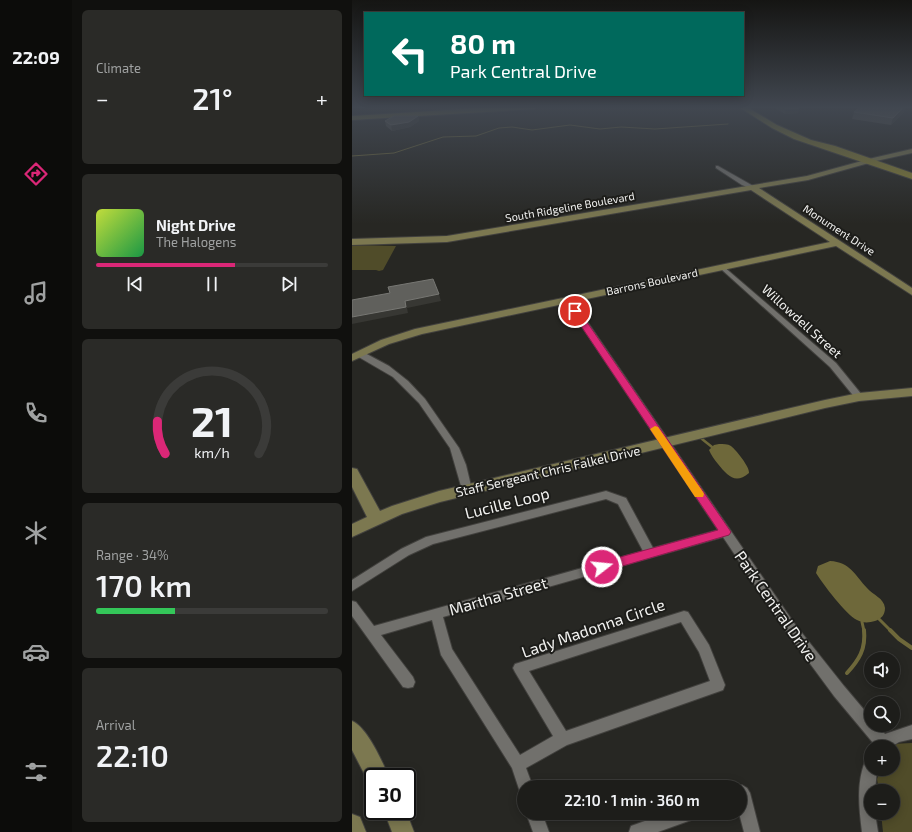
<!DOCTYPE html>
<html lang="en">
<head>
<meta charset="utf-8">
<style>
	:root { --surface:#1d1d1a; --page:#2a2a27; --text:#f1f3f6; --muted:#a0a2a2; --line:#3b3b39; --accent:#db2777 }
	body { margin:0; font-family:"Exo 2",sans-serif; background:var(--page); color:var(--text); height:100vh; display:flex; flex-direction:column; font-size:15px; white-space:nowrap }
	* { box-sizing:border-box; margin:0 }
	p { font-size:13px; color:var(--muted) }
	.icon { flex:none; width:22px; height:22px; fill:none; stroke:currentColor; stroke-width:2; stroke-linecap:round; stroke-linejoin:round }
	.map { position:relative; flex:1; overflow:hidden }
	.sheet { display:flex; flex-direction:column; gap:10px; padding:10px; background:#10100e; width:280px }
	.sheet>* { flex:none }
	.guide { position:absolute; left:12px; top:12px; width:380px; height:84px; border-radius:0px; box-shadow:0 2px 10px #0003,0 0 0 1px var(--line); background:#00695c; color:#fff; overflow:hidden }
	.controls { position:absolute; left:512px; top:652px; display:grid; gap:8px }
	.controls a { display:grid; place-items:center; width:36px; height:36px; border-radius:50%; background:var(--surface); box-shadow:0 2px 10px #0003,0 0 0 1px var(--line); font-size:20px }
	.speed { position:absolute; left:12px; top:768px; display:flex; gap:8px; font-size:20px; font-weight:700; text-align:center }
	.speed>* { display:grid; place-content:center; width:52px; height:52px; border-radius:50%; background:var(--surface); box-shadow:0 2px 10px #0003,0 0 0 1px var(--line); line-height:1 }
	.speed .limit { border:2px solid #111; border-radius:6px; background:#fff; color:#111 }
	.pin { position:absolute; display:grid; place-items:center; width:34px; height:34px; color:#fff; margin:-17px; border:2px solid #fff; border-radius:50%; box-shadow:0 1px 4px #0007 }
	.me { position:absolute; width:44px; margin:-22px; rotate:74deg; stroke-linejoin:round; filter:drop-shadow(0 0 3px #0008) }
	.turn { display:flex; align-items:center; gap:14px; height:84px; padding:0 20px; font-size:18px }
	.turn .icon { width:52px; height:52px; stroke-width:2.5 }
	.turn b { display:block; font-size:28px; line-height:34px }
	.big { font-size:30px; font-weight:600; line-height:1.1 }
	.sheet .card { flex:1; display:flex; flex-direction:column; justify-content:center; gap:6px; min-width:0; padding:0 14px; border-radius:6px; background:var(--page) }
	.sheet .dial { align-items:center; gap:0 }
	.dial svg { height:104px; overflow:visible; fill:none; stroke:var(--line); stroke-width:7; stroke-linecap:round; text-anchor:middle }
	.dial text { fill:var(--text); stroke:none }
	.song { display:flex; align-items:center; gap:12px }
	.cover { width:48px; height:48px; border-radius:6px; background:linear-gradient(135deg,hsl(70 70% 55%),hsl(140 70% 35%)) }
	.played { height:4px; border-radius:2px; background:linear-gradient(90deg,var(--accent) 60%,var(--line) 60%) }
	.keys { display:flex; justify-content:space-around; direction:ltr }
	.heat { display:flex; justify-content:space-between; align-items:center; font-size:22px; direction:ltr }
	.charge { height:6px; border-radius:3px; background:linear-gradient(90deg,#34c759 34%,var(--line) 0) }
	.trip { position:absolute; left:165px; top:780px; width:230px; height:40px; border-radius:20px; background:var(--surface); box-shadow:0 2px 10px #0003,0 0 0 1px var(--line); font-weight:600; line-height:40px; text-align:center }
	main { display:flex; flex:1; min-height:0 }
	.tab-bar { display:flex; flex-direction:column; width:72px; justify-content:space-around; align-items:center; background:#0c0c0a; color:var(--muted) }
	.tab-bar .icon { width:28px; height:28px }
	.tab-bar .selected { color:var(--accent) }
	.tab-bar b { font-size:18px; color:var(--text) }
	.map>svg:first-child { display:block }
</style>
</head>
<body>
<main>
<nav class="tab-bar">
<b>22:09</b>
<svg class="icon selected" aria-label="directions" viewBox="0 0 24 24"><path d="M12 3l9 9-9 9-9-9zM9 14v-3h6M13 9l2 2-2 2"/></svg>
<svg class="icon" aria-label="music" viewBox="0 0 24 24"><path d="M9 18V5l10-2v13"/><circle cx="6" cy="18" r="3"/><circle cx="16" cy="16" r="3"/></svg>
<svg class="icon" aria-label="phone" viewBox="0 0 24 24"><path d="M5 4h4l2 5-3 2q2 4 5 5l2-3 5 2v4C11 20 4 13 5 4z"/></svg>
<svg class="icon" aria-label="climate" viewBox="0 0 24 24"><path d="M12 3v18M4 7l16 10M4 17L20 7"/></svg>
<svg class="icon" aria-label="car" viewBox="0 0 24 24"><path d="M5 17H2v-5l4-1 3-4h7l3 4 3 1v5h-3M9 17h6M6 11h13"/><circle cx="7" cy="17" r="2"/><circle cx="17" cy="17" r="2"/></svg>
<svg class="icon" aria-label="filters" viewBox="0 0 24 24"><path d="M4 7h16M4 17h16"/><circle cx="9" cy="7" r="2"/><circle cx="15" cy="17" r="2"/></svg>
</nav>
<section class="sheet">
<div class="card"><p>Climate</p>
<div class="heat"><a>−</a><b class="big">21°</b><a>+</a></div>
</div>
<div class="card">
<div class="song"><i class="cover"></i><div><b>Night Drive</b><p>The Halogens</p></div></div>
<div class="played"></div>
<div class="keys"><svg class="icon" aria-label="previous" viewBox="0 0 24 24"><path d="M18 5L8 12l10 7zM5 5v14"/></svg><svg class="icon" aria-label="pause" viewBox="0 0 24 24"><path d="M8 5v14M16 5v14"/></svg><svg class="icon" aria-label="next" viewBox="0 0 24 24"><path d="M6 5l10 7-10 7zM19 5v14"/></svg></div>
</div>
<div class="card dial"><svg viewBox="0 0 100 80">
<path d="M14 69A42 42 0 1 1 86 69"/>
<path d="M14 69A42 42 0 0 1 8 44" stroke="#db2777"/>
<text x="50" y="56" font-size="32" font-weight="700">21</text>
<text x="50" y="72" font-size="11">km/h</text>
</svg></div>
<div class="card"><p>Range · 34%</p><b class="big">170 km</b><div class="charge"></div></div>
<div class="card"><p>Arrival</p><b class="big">22:10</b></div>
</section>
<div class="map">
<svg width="560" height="832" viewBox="0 0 560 832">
	<rect width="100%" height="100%" fill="#272723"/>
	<g fill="#504c29">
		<path d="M0 245 44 246 31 270 27 271 24 270H0Z"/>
		<path d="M560 743V832H531L529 813H541V791H527L525 779 529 769H541V747H539L540 744Z"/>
	</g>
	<g fill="#6e683a">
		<path d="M367 444C371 444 376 444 379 446 384 450 398 467 397 473 383 485 375 475 366 464 362 459 359 455 357 450L362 445Z"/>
		<path d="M478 561C498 562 503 575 515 588 521 595 532 598 533 608 533 615 529 619 523 621 517 623 510 623 505 620 494 615 471 584 464 573L466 566Z"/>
	</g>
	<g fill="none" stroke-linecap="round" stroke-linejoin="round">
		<path stroke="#6e683a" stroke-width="1" d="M0 156 42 153 91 137 124 136 147 128 160 127 180 130 218 125 248 129 269 127 303 129 376 124"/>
		<path stroke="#6e683a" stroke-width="2.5" d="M350 439 360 447"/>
		<g stroke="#6e683a" stroke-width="3">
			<path d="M527 619 539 631"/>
			<path d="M510 622 512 631"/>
		</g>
		<g stroke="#6e683a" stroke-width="4">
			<path d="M538 630 547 639 560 648"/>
			<path d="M495 673C507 660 514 649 512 630"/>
		</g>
		<defs>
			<g id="street">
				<path d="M366 166 403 187 400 189 390 185 364 168V166Z"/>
				<path d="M371 266 484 363 510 395 511 397 510 399H504L478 367 369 269 368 268Z"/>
				<path d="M213 298H219L442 623 492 686 519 718V725H525L533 734 560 725V739L547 742 539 747H521L522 744 482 696 434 631 371 537 91 617 100 649 168 755 201 736 163 672 161 668 163 664 332 611 336 612 357 645 373 685 371 690 215 745 174 768 181 787H172V794L168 792 160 768 89 655 80 620 29 635 61 677 63 682 61 687 56 688 51 687 0 616V601L4 602 22 626 291 551 266 504 254 499 81 544 57 555 0 591V580L49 549 74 537 254 491 274 498 301 548 366 530 212 300ZM329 622 347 652 358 681 214 731 177 671Z"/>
				<path d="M5 352H11L37 366 56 381 73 399 107 448 114 465 120 490 119 493H111L98 448 67 403 41 377 5 356 4 354Z"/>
				<path d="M519 757V769H525L523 791H519V813H523L526 832H510C507 808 504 782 514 759Z"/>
				<path d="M390 785 395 788 398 793 408 832H392L387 813 388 787H384Z"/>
				<path d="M174 813H190L197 832H181Z"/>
				<path d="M315 813H344L342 819 306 832H277L279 826Z"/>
			</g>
			<g id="secondary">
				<path d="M560 149V153L524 161 456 180 407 188 560 288V295L484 246 70 334 37 344 0 361V354L29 340 63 329 478 242 399 190 95 242 0 245V239L95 236 455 176 521 158Z"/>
				<path d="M560 388V396L507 401 473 408 88 502 50 514 0 537V524L15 517 0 487V468L5 469 28 511 40 506 87 491 473 400 507 393Z"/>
				<path d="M0 721C15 727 30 761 37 777H21V786L18 785 0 750Z"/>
				<path d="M32 811H54L62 832H40Z"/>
				<path d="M0 814 8 817 14 832H0Z"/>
			</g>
			<g id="primary">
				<path d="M144 107H185L182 109 0 120V116Z"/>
				<path d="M387 107H395L425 125 459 140 483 146 560 173V179L442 139 420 128Z"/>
			</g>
		</defs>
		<use href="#street" stroke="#42413e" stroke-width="2"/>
		<use href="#secondary" stroke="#42413e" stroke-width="2"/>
		<use href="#primary" stroke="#42413e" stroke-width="2"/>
		<use href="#street" fill="#71706c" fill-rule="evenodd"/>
		<use href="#secondary" fill="#7c7850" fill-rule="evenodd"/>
		<use href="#primary" fill="#877f34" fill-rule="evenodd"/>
	</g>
	<g fill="#4e4e4a">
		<path d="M421 107H445L447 108 446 113 433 114Z"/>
		<path d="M508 107H553L552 112 539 125 500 119 502 112Z"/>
		<path d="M66 116 67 121 58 127 40 131 34 126 33 121Z"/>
	</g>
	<g fill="#373733">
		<path d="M552 107H553L552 112 539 125 541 118Z"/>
		<path d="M447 108 446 113 433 114 434 109Z"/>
		<path d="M66 116 67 121 58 127 40 131 39 125Z"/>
		<path d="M87 294 89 301 55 308 56 313 0 324V317L53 301Z"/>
	</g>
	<g fill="#60605c" stroke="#777773">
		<path d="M431 107H445L447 108 434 109Z"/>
		<path d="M508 107H552L541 118 502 112Z"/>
		<path d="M42 116H66L57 122 39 125 33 121Z"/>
		<path d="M81 279 87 294 53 301 54 307 0 317V300L38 293 36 287Z"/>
	</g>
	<linearGradient id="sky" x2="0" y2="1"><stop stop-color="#151513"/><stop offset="0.48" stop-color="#414750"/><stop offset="1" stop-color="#414750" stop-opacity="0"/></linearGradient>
	<rect width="560" height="224" fill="url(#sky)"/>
	<path fill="#db2777" stroke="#8e194d" d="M221 309H226L377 529 379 532 377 535 250 572 246 570 244 567 246 564 250 562 366 530 219 311Z"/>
	<path fill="#f59e0b" d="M303 426 306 427 351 492 352 494 351 497H343L298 429Z"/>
	<g text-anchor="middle" stroke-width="4" stroke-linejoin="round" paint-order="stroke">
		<g font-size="11" fill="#f2f2f0" stroke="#1d1d1a">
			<text transform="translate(218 207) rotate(-10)" y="4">South Ridgeline Boulevard</text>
			<text transform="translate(487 230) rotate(33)" y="4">Monument Drive</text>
			<text transform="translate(300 282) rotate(-12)" y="4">Barrons Boulevard</text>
		</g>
		<g font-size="13" fill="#f2f2f0" stroke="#1d1d1a">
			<text transform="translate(450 321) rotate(42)" y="5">Willowdell Street</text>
			<text transform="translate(196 471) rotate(-13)" y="5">Staff Sergeant Chris Falkel Drive</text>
		</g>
		<g font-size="16" fill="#f2f2f0" stroke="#1d1d1a">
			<text transform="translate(155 503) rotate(-14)" y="6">Lucille Loop</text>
			<text transform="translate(146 596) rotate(-16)" y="6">Martha Street</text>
			<text transform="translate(424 606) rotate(55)" y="6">Park Central Drive</text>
			<text transform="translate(241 628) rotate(-19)" y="6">Lady Madonna Circle</text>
		</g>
	</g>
</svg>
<div class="controls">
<a><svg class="icon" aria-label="sound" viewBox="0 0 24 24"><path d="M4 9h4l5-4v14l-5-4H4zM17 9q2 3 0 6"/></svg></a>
<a><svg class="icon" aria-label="search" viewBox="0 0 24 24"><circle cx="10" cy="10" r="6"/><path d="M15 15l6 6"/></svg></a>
<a>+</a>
<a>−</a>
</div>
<div class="speed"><div class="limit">30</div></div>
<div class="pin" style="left:223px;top:311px;background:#d93025"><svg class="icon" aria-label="arrive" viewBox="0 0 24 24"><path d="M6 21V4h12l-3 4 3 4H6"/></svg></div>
<svg class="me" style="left:250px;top:567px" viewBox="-20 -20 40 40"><circle r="17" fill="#db2777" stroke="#fff" stroke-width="3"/><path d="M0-11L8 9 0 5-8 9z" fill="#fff"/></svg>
<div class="trip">22:10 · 1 min · 360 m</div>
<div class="guide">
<div class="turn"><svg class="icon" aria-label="left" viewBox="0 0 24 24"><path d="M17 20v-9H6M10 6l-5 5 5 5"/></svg><div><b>80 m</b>Park Central Drive</div></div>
</div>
</div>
</main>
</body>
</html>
